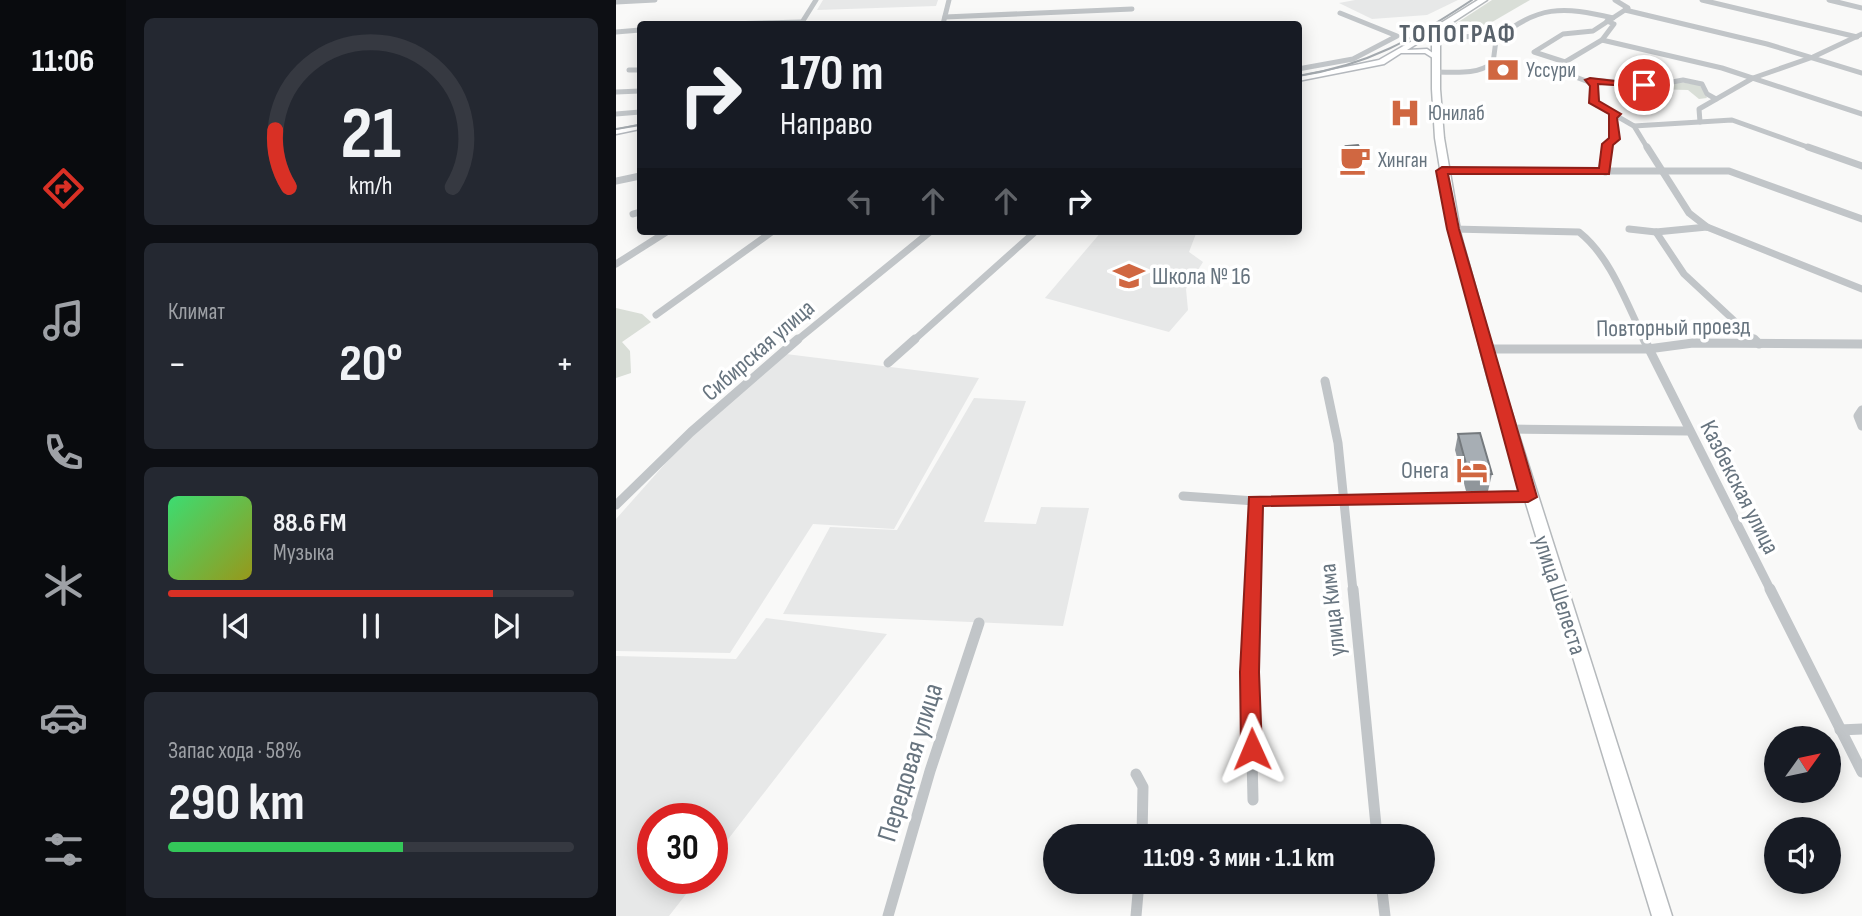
<!DOCTYPE html>
<html lang="ru">
<head>
<meta charset="utf-8">
<style>
	:root { --surface:#171b24; --page:#242831; --text:#f1f3f6; --muted:#9ea1a6; --line:#363941; --accent:#d93025 }
	body { margin:0; font-family:"Sofia Sans Condensed",sans-serif; background:var(--page); color:var(--text); height:100vh; display:flex; flex-direction:column; font-size:26px; white-space:nowrap }
	* { box-sizing:border-box; margin:0 }
	p { font-size:23px; color:var(--muted) }
	.icon { flex:none; width:38px; height:38px; fill:none; stroke:currentColor; stroke-width:2; stroke-linecap:round; stroke-linejoin:round }
	.map { position:relative; flex:1; overflow:hidden }
	.side { display:flex; flex-direction:column; gap:18px; padding:18px; background:#0d0f14; width:490px }
	.side>* { flex:none }
	.hud { position:absolute; left:21px; top:21px; width:665px; height:214px; border-radius:7px; box-shadow:0 4px 18px #0003; background:#171b24; color:var(--text); overflow:hidden }
	.needle { width:46px; rotate:57deg }
	.controls { position:absolute; left:1148px; top:726px; display:grid; gap:14px }
	.controls a { display:grid; place-items:center; width:77px; height:77px; border-radius:50%; background:var(--surface); box-shadow:0 4px 18px #0003; font-size:35px }
	.speed { position:absolute; left:21px; top:803px; display:flex; gap:14px; font-size:35px; font-weight:700; text-align:center }
	.speed>* { display:grid; place-content:center; width:91px; height:91px; border-radius:50%; background:var(--surface); box-shadow:0 4px 18px #0003; line-height:1 }
	.speed .limit { border:10px solid #d22; background:#fff; color:#111 }
	.pin { position:absolute; display:grid; place-items:center; width:60px; height:60px; color:#fff; margin:-30px; border:4px solid #fff; border-radius:50%; box-shadow:0 2px 7px #0007 }
	.me { position:absolute; width:77px; margin:-38px; rotate:359deg; stroke-linejoin:round; filter:drop-shadow(0 0 5px #0008) }
	.turn { display:flex; align-items:center; gap:24px; height:147px; padding:0 28px; font-size:32px }
	.turn .icon { width:91px; height:91px; stroke-width:2.5 }
	.turn b { display:block; font-size:49px; line-height:60px }
	.lanes { display:flex; align-items:center; height:66px; padding:0 28px; background:#0003; justify-content:center; gap:35px; direction:ltr }
	.lanes .off { opacity:.35 }
	.big { font-size:52px; font-weight:700; line-height:1.1 }
	.side .widget { flex:1; display:flex; flex-direction:column; justify-content:center; gap:10px; min-width:0; padding:0 24px; border-radius:10px; background:var(--page) }
	.side .dial { align-items:center; gap:0 }
	.dial svg { height:182px; overflow:visible; fill:none; stroke:var(--line); stroke-width:7; stroke-linecap:round; text-anchor:middle }
	.dial text { fill:var(--text); stroke:none }
	.song { display:flex; align-items:center; gap:21px }
	.cover { width:84px; height:84px; border-radius:10px; background:linear-gradient(135deg,hsl(140 70% 55%),hsl(60 70% 35%)) }
	.played { height:7px; border-radius:4px; background:linear-gradient(90deg,var(--accent) 80%,var(--line) 80%) }
	.keys { display:flex; justify-content:space-around; direction:ltr }
	.heat { display:flex; justify-content:space-between; align-items:center; font-size:38px; direction:ltr }
	.charge { height:10px; border-radius:5px; background:linear-gradient(90deg,#34c759 58%,var(--line) 0) }
	.trip { position:absolute; left:427px; top:824px; width:392px; height:70px; border-radius:35px; background:var(--surface); box-shadow:0 4px 18px #0003; font-weight:700; line-height:70px; text-align:center }
	main { display:flex; flex:1; min-height:0 }
	.dock { display:flex; flex-direction:column; width:126px; justify-content:space-around; align-items:center; background:#090b0e; color:var(--muted) }
	.dock .icon { width:49px; height:49px }
	.dock .active { color:var(--accent) }
	.dock b { font-size:32px; color:var(--text) }
	.map>svg:first-child { display:block }
</style>
</head>
<body>
<main>
<nav class="dock">
<b>11:06</b>
<svg class="icon active" aria-label="directions" viewBox="0 0 24 24"><path d="M12 3l9 9-9 9-9-9zM9 14v-3h6M13 9l2 2-2 2"/></svg>
<svg class="icon" aria-label="music" viewBox="0 0 24 24"><path d="M9 18V5l10-2v13"/><circle cx="6" cy="18" r="3"/><circle cx="16" cy="16" r="3"/></svg>
<svg class="icon" aria-label="phone" viewBox="0 0 24 24"><path d="M5 4h4l2 5-3 2q2 4 5 5l2-3 5 2v4C11 20 4 13 5 4z"/></svg>
<svg class="icon" aria-label="climate" viewBox="0 0 24 24"><path d="M12 3v18M4 7l16 10M4 17L20 7"/></svg>
<svg class="icon" aria-label="car" viewBox="0 0 24 24"><path d="M5 17H2v-5l4-1 3-4h7l3 4 3 1v5h-3M9 17h6M6 11h13"/><circle cx="7" cy="17" r="2"/><circle cx="17" cy="17" r="2"/></svg>
<svg class="icon" aria-label="filters" viewBox="0 0 24 24"><path d="M4 7h16M4 17h16"/><circle cx="9" cy="7" r="2"/><circle cx="15" cy="17" r="2"/></svg>
</nav>
<section class="side">
<div class="widget dial"><svg viewBox="0 0 100 80">
<path d="M14 69A42 42 0 1 1 86 69"/>
<path d="M14 69A42 42 0 0 1 8 44" stroke="#d93025"/>
<text x="50" y="56" font-size="32" font-weight="700">21</text>
<text x="50" y="72" font-size="11">km/h</text>
</svg></div>
<div class="widget"><p>Климат</p>
<div class="heat"><a>−</a><b class="big">20°</b><a>+</a></div>
</div>
<div class="widget">
<div class="song"><i class="cover"></i><div><b>88.6 FM</b><p>Музыка</p></div></div>
<div class="played"></div>
<div class="keys"><svg class="icon" aria-label="previous" viewBox="0 0 24 24"><path d="M18 5L8 12l10 7zM5 5v14"/></svg><svg class="icon" aria-label="pause" viewBox="0 0 24 24"><path d="M8 5v14M16 5v14"/></svg><svg class="icon" aria-label="next" viewBox="0 0 24 24"><path d="M6 5l10 7-10 7zM19 5v14"/></svg></div>
</div>
<div class="widget"><p>Запас хода · 58%</p><b class="big">290 km</b><div class="charge"></div></div>
</section>
<div class="map">
<svg width="1246" height="916" viewBox="0 0 1246 916">
	<rect width="100%" height="100%" fill="#f9f9f8"/>
	<g fill="#e7e8e8">
		<path d="M207 0H322L320 6 201 10Z"/>
		<path d="M739 0H842L811 15 756 19 723 3Z"/>
		<path d="M486 231H581L573 252 587 262 570 289 572 310 553 332 429 298Z"/>
		<path d="M170 354 363 378 278 529 197 524 114 653 0 651V519L64 447Z"/>
		<path d="M358 398 410 401 368 522 420 524 425 507 473 508 447 626 167 614 214 527 281 530Z"/>
		<path d="M150 618 271 634 96 860V819H37V878L82 879 53 916H0V656L120 659Z"/>
	</g>
	<g fill="#d9ded7">
		<path d="M876 0H914L871 25 833 28Z"/>
		<path d="M1063 82 1084 85 1091 98 1083 99 1072 90 995 88Z"/>
		<path d="M0 308 26 314 35 322 6 342 14 351 15 373 0 378Z"/>
	</g>
	<g fill="none" stroke-linecap="round" stroke-linejoin="round">
		<defs>
			<g id="secondary">
				<path d="M826 24 831 25 791 50 811 49 821 56V58H817L809 53H785L768 64 682 81V77L763 60Z"/>
				<path d="M24 125V129L0 134V130Z"/>
			</g>
			<path id="primary" d="M862 0H871L831 26 824 39V89L828 138 845 236 885 379 1056 916H1036L872 379 835 236 819 138 816 89V39L825 23Z"/>
		</defs>
		<use href="#secondary" stroke="#b4b8bd" stroke-width="3"/>
		<use href="#primary" stroke="#b5b9bc" stroke-width="3"/>
		<g stroke="#c1c5c8" stroke-width="5">
			<path d="M1086 0 1241 37"/>
			<path d="M1213 0 1246 8"/>
			<path d="M0 2 39 0"/>
			<path d="M1009 10 1151 44 1246 73"/>
			<path d="M329 17 516 9"/>
			<path d="M991 21 998 24 986 40 949 62 957 76 978 84V103L1018 126 1032 149"/>
			<path d="M110 24 187 22"/>
			<path d="M185 24 200 0"/>
			<path d="M327 24 333 0"/>
			<path d="M0 32 24 30"/>
			<path d="M820 39 886 34"/>
			<path d="M986 40 1106 68 1246 114"/>
			<path d="M949 62 918 52 947 34 977 31 1012 8 999 0"/>
			<path d="M682 69 737 59 781 36 724 13"/>
			<path d="M13 70H24"/>
			<path d="M820 72C840 72 860 75 877 63L880 40C921 5 947 6 997 18"/>
			<path d="M974 80 1040 85 1067 80 1086 84 1091 94 1100 99"/>
			<path d="M0 92 24 91"/>
			<path d="M0 114 24 112"/>
			<path d="M1084 122 1083 109 1137 78 1197 57 1246 34"/>
			<path d="M1018 126 1116 120 1197 149"/>
			<path d="M992 149 998 139 996 117 1000 114"/>
		</g>
		<g stroke="#c1c5c8" stroke-width="7">
			<path d="M1031 147 1073 213 1091 227"/>
			<path d="M1192 147 1246 166"/>
			<path d="M826 171H1113L1246 219"/>
			<path d="M989 172 992 147"/>
			<path d="M0 181 24 176"/>
			<path d="M17 214 24 212"/>
			<path d="M837 229 963 232C995 257 1011 305 1029 341"/>
			<path d="M1013 229 1040 232 1091 227 1246 289"/>
			<path d="M1040 232 1068 274 1140 341"/>
			<path d="M0 264 52 231"/>
			<path d="M40 315 157 231"/>
			<path d="M180 341 315 231"/>
			<path d="M297 341 420 231"/>
		</g>
		<g stroke="#c1c5c8" stroke-width="9">
			<path d="M1028 339 1155 591"/>
			<path d="M1138 339 1143 344"/>
			<path d="M870 349H1032L1077 343 1246 344"/>
			<path d="M272 363 299 339"/>
			<path d="M709 381 722 443 737 591"/>
			<path d="M1246 410 1242 416 1246 426"/>
			<path d="M893 429 1071 431"/>
			<path d="M567 496 639 501 912 497"/>
			<path d="M0 505 75 432 182 339"/>
			<path d="M636 591 639 501"/>
		</g>
		<g stroke="#c1c5c8" stroke-width="11">
			<path d="M636 589 634 672 637 800"/>
			<path d="M737 589 761 836"/>
			<path d="M1154 589 1246 772"/>
			<path d="M1224 730 1246 729"/>
			<path d="M520 774 527 787 526 836"/>
			<path d="M765 882 769 916"/>
			<path d="M272 916 314 771 363 623"/>
			<path d="M520 916 523 882"/>
		</g>
		<use href="#secondary" fill="#fff" fill-rule="evenodd"/>
		<use href="#primary" fill="#fff" fill-rule="evenodd"/>
		<g stroke="#a3a9ae" stroke-width="2">
			<path d="M682 76C753 65 797 39 856 0"/>
			<path d="M0 129 24 125"/>
		</g>
	</g>
	<g fill="#90969b">
		<path d="M730 146 749 157 748 166 736 167 730 155Z"/>
		<path d="M842 434 876 474 872 491H850L839 450Z"/>
	</g>
	<g fill="#a7aeb4" stroke="#757a7e" stroke-width="2">
		<path d="M742 145 749 157 737 158 730 146Z"/>
		<path d="M864 433 876 474 853 475 842 434Z"/>
	</g>
	<path fill="#d93025" stroke="#8d1f18" stroke-width="2" d="M974 78 1033 85 1028 87 982 84 983 101 1005 114 1001 118 1004 139 997 145 993 174H832L843 229 921 497 912 502 647 506 643 672 646 749 643 755 636 758 628 755 625 749 624 672 633 497 902 491 831 229 820 171 826 167 983 168 986 144 993 138V114L973 103 974 86 969 80Z"/>
	<defs>
		<symbol id="bank-bare" viewBox="-9 -9 18 18"><path d="M-6-4H6V4H-6ZM0-2.3a2.3 2.3 0 1 0 0 4.6a2.3 2.3 0 1 0 0-4.6Z" fill="#d06741" stroke="#fff" stroke-width="2.5" paint-order="stroke"/></symbol>
		<symbol id="hospital-bare" viewBox="-9 -9 18 18"><path d="M-5-5h3v3.5h4V-5h3V5h-3V1.5h-4V5h-3Z" fill="#d06741" stroke="#fff" stroke-width="2.5" paint-order="stroke"/></symbol>
		<symbol id="cafe-bare" viewBox="-9 -9 18 18"><path d="M-5.5-4.5H6V0H3Q3 3.5 0 3.5H-2.5Q-5.5 3.5-5.5 0ZM3-3.2v2h1.7v-2ZM-6 4.5H4V6H-6Z" fill="#d06741" stroke="#fff" stroke-width="2.5" paint-order="stroke"/></symbol>
		<symbol id="school-bare" viewBox="-9 -9 18 18"><path d="M0-5L7-2L0 1L-7-2ZM-4 1L0 2.5L4 1V4Q0 6-4 4Z" fill="#d06741" stroke="#fff" stroke-width="2.5" paint-order="stroke"/></symbol>
		<symbol id="hotel-bare" viewBox="-9 -9 18 18"><path d="M-6-4.5h1.5V1H6V5H4.5V3h-9V5H-6ZM-4 0a1.8 1.8 0 1 1 3.6 0ZM.5 0V-2.5h3Q6-2.5 6 0Z" fill="#d06741" stroke="#fff" stroke-width="2.5" paint-order="stroke"/></symbol>
	</defs>
	<g fill-rule="evenodd">
		<use href="#bank-bare" x="865" y="48" width="44" height="44"/>
		<use href="#hospital-bare" x="767" y="91" width="44" height="44"/>
		<use href="#cafe-bare" x="717" y="138" width="44" height="44"/>
		<use href="#school-bare" x="491" y="254" width="44" height="44"/>
		<use href="#hotel-bare" x="834" y="448" width="44" height="44"/>
	</g>
	<g text-anchor="middle" stroke-width="7" stroke-linejoin="round" paint-order="stroke">
		<g font-size="21" fill="#67747f" stroke="#fff" text-anchor="start">
			<text x="910" y="77">Уссури</text>
			<text x="812" y="120">Юнилаб</text>
			<text x="762" y="167">Хинган</text>
		</g>
		<g font-size="24" fill="#67747f" stroke="#fff" text-anchor="start">
			<text x="536" y="284">Школа № 16</text>
			<text x="833" y="478" text-anchor="end">Онега</text>
		</g>
		<g font-size="24" fill="#67747f" stroke="#fff">
			<text transform="translate(1057 327) rotate(-1)" y="8">Повторный проезд</text>
			<text transform="translate(142 350) rotate(-41)" y="8">Сибирская улица</text>
			<text transform="translate(1124 487) rotate(63)" y="8">Казбекская улица</text>
			<text transform="translate(944 595) rotate(72)" y="8">улица Шелеста</text>
			<text transform="translate(716 610) rotate(-96)" y="8">улица Кима</text>
		</g>
		<g font-size="26" font-weight="bold" letter-spacing="2" fill="#59626b" stroke="#fff">
			<text x="842" y="42">ТОПОГРАФ</text>
		</g>
		<g font-size="28" fill="#67747f" stroke="#fff">
			<text transform="translate(293 762) rotate(-73)" y="10">Передовая улица</text>
		</g>
	</g>
</svg>
<div class="controls">
<a><svg class="needle" viewBox="-14 -14 28 28"><path d="M0-13l5 13h-10z" fill="#e53935"/><path d="M0 13l5-13h-10z" fill="#9ea1a6"/></svg></a>
<a><svg class="icon" aria-label="sound" viewBox="0 0 24 24"><path d="M4 9h4l5-4v14l-5-4H4zM17 9q2 3 0 6"/></svg></a>
</div>
<div class="speed"><div class="limit">30</div></div>
<div class="pin" style="left:1028px;top:85px;background:#d93025"><svg class="icon" aria-label="arrive" viewBox="0 0 24 24"><path d="M6 21V4h12l-3 4 3 4H6"/></svg></div>
<svg class="me" style="left:636px;top:749px" viewBox="-20 -20 40 40"><path d="M0-17L14 15 0 8-14 15z" fill="#d93025" stroke="#fff" stroke-width="4"/></svg>
<div class="trip">11:09 · 3 мин · 1.1 km</div>
<div class="hud">
<div class="turn"><svg class="icon" aria-label="right" viewBox="0 0 24 24"><path d="M7 20v-9h11M14 6l5 5-5 5"/></svg><div><b>170 m</b>Направо</div></div>
<div class="lanes"><svg class="icon off" aria-label="left" viewBox="0 0 24 24"><path d="M17 20v-9H6M10 6l-5 5 5 5"/></svg><svg class="icon off" aria-label="ahead" viewBox="0 0 24 24"><path d="M12 20V5M6 11l6-6 6 6"/></svg><svg class="icon off" aria-label="ahead" viewBox="0 0 24 24"><path d="M12 20V5M6 11l6-6 6 6"/></svg><svg class="icon" aria-label="right" viewBox="0 0 24 24"><path d="M7 20v-9h11M14 6l5 5-5 5"/></svg></div>
</div>
</div>
</main>
</body>
</html>
